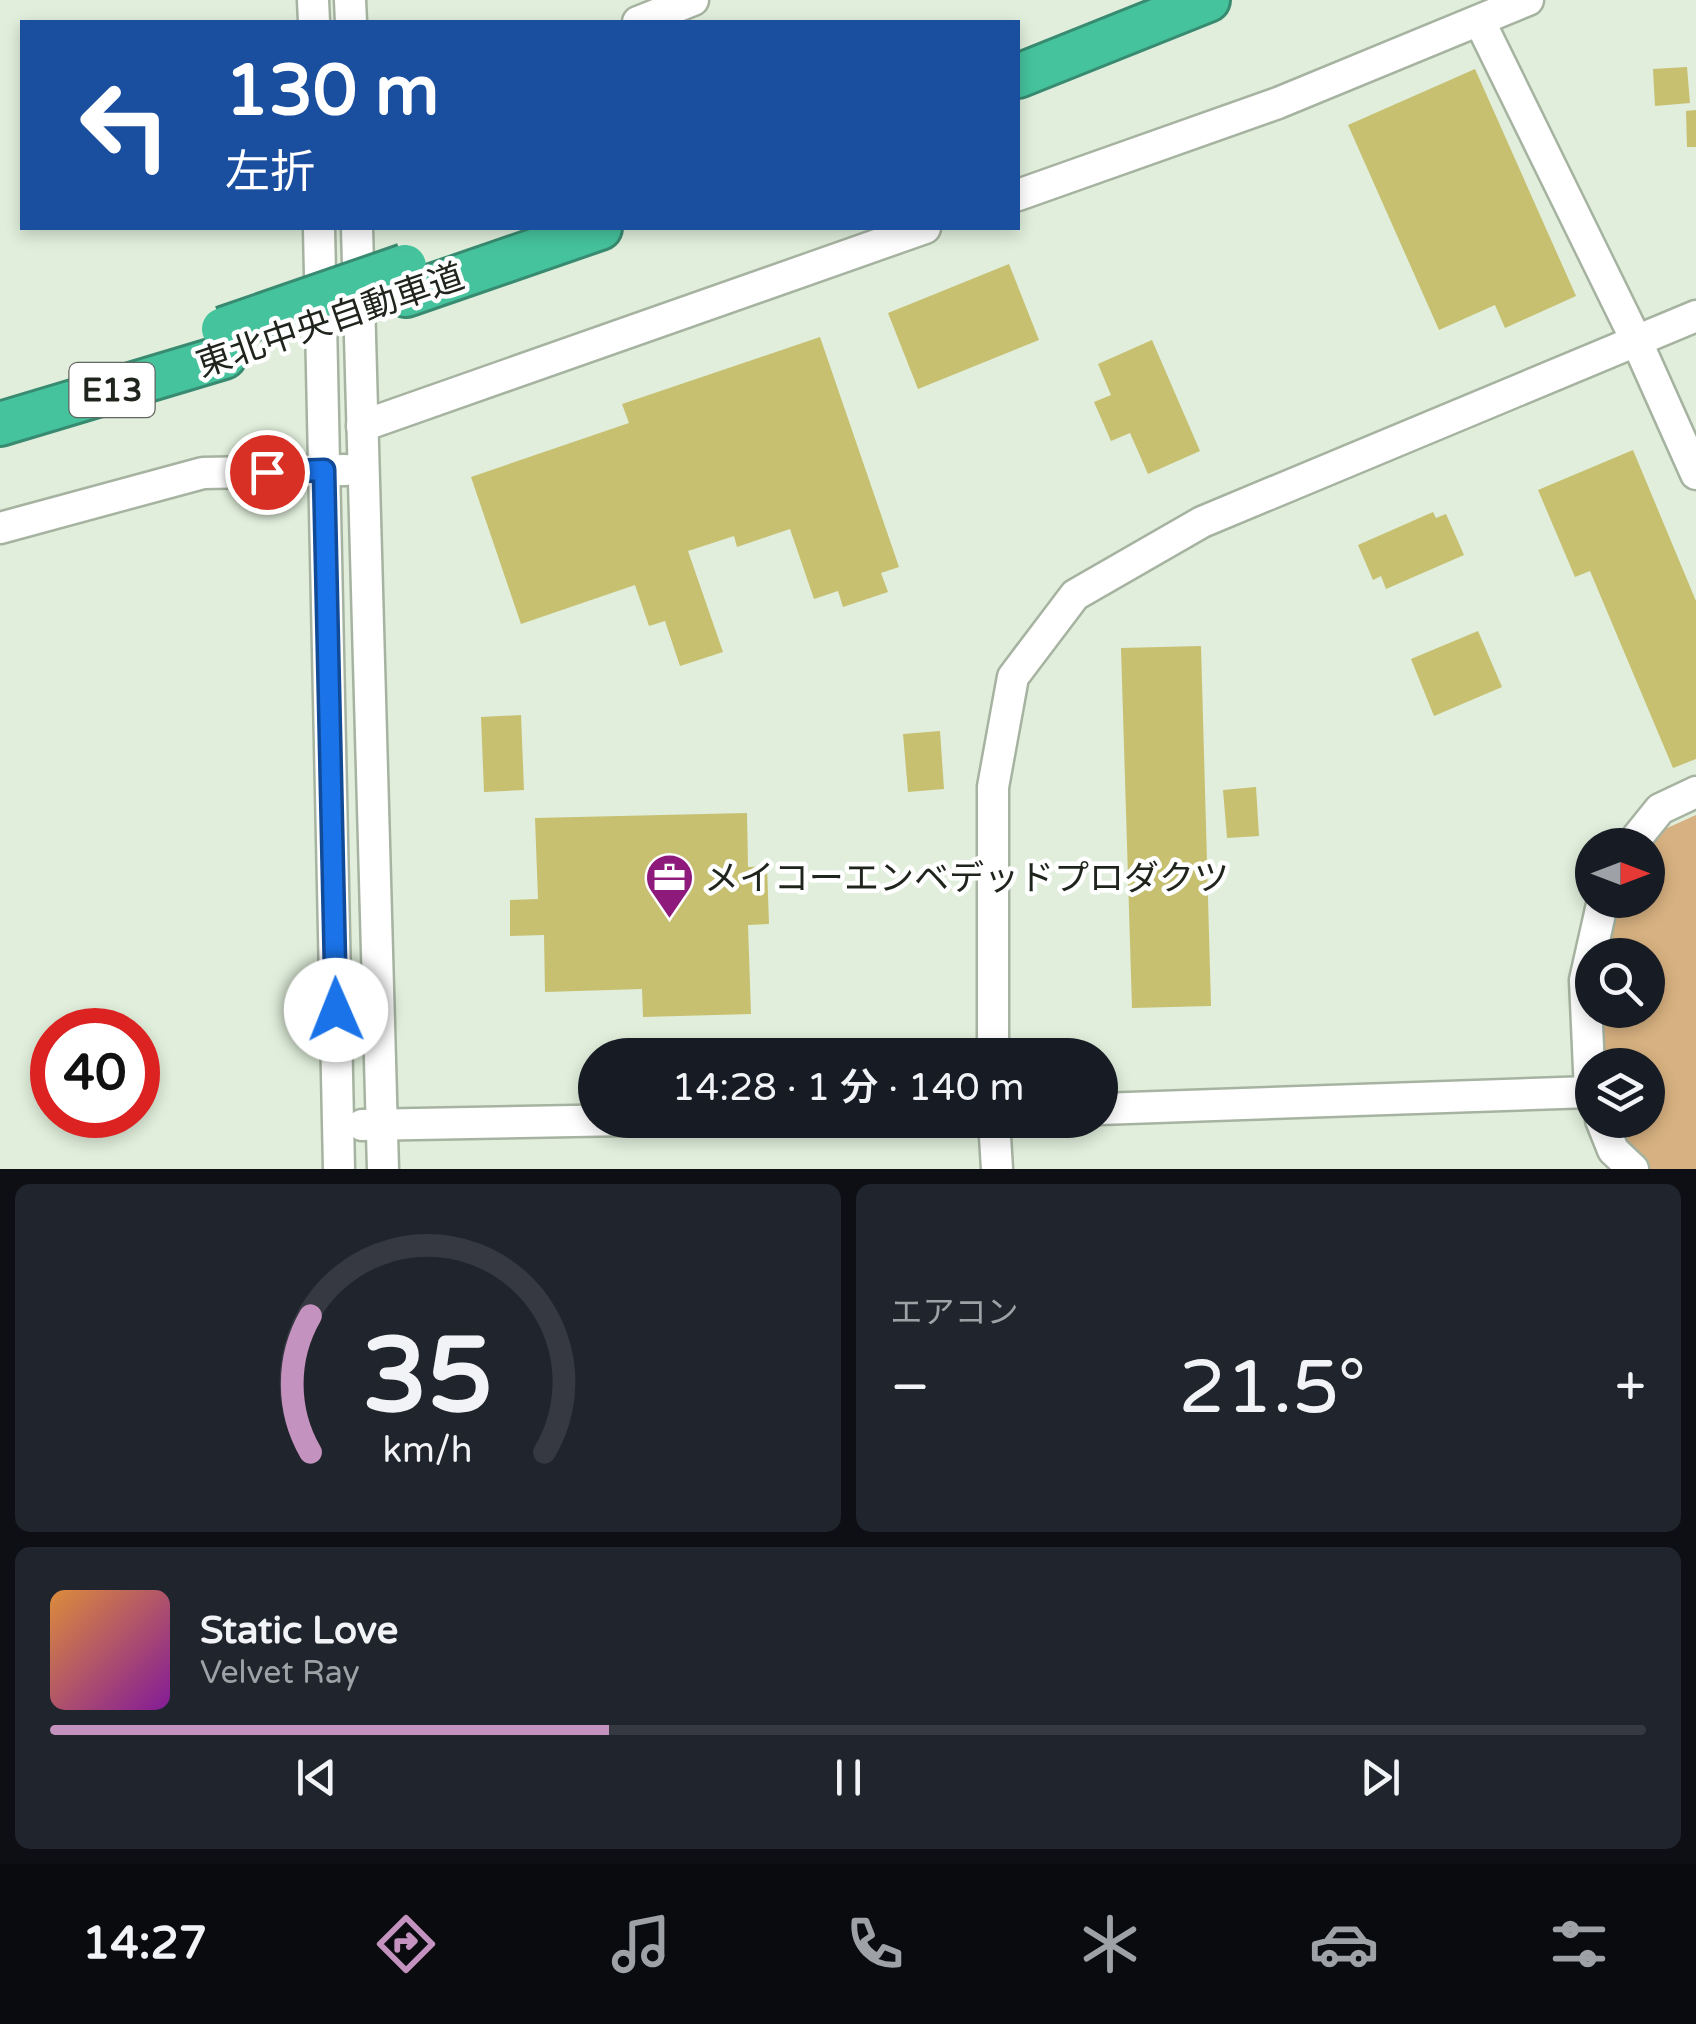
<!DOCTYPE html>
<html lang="ja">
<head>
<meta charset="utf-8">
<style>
	:root { --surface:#171b24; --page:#20242c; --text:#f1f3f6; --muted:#9ea1a6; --line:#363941; --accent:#c492bf }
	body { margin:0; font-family:"Varela Round","Noto Sans JP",sans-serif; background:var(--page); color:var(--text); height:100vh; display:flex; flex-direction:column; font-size:38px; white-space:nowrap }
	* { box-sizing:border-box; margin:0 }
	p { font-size:32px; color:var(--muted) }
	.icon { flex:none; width:55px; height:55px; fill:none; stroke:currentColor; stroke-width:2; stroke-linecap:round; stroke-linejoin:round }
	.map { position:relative; height:1169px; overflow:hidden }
	.sheet { display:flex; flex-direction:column; gap:15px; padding:15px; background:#0d0f14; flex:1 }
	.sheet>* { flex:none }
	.guide { position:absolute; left:20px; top:20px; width:1000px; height:210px; border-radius:0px; box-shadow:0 5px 15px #0003; background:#1a4fa0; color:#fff; overflow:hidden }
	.needle { width:65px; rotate:90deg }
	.buttons { position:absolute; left:1575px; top:828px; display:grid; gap:20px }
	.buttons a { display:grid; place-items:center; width:90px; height:90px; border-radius:50%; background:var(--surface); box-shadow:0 5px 15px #0003; font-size:50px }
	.speed { position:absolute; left:30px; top:1008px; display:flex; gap:20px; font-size:50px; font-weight:700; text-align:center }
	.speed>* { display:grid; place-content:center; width:130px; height:130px; border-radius:50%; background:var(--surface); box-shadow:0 5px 15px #0003; line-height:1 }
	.speed .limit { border:15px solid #d22; background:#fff; color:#111 }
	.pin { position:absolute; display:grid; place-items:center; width:85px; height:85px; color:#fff; margin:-42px; border:5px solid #fff; border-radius:50%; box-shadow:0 2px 10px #0007 }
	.me { position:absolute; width:110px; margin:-55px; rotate:359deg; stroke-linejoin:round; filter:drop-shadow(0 0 8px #0008) }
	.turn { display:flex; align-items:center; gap:35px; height:210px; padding:0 40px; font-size:45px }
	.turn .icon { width:130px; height:130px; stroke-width:2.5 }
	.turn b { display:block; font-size:70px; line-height:85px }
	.big { font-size:75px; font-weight:600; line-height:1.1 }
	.sheet .tile { flex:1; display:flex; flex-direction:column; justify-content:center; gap:15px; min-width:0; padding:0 35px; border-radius:15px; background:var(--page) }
	.sheet .dial { align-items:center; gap:0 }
	.dial svg { height:260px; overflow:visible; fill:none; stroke:var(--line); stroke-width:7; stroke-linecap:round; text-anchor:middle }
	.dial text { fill:var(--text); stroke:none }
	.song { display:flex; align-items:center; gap:30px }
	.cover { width:120px; height:120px; border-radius:15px; background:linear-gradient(135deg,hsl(30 70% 55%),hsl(290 70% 35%)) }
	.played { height:10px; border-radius:5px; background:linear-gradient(90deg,var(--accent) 35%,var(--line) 35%) }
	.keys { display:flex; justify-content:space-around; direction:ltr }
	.heat { display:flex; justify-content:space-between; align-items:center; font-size:55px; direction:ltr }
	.sheet .tiles { flex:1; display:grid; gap:15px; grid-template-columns:1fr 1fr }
	.tile:last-child { grid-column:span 2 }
	.trip { position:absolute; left:578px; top:1038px; width:540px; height:100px; border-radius:50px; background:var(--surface); box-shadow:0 5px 15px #0003; font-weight:600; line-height:100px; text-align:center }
	.tabs { display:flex; height:160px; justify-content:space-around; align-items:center; background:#090b0e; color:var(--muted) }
	.tabs .icon { width:70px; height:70px }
	.tabs .on { color:var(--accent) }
	.tabs b { font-size:45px; color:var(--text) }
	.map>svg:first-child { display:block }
</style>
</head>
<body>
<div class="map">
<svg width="1696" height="1169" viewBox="0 0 1696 1169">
	<rect width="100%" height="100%" fill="#e0eedb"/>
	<path fill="#d7b181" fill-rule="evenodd" d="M1696 815V1169H1610L1604 1161 1586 1114 1577 945 1584 906 1592 877V900H1648V845L1656 833ZM1592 955H1648V1010H1592ZM1592 1065H1648V1120H1592Z"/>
	<g fill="#c7c071">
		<path d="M1687 67 1690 103 1655 106 1653 69Z"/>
		<path d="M1475 69 1576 296 1505 328 1495 305 1439 330 1348 125Z"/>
		<path d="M1696 110V147H1687L1686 111Z"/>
		<path d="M1009 264 1039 340 918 389 888 313Z"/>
		<path d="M820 337 899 567 881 573 888 592 843 607 838 591 814 599 790 529 737 547 734 536 688 551 723 652 680 666 665 621 649 626 635 585 521 624 471 477 629 423 622 404Z"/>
		<path d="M1152 340 1200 451 1148 474 1130 433 1111 441 1094 402 1111 395 1098 364Z"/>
		<path d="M1633 450 1696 601V759L1673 768 1590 571 1575 577 1538 490Z"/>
		<path d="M1433 512 1436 518 1446 514 1464 555 1386 589 1381 576 1373 580 1358 545Z"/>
		<path d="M1478 631 1502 687 1434 716 1411 659Z"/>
		<path d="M1201 646 1211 1006 1132 1008 1121 648Z"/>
		<path d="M521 715 524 790 484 792 481 717Z"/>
		<path d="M940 731 944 789 908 792 903 734Z"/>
		<path d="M1256 787 1259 836 1227 838 1223 790Z"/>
		<path d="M747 813 748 867 767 866 769 924 748 925 751 1014 643 1017 642 989 545 992 544 935 510 936V900L538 899 535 818Z"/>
	</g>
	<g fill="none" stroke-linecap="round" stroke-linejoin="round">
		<defs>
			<g id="minor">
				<path d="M313 0 314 22"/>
				<path d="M350 0 351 22"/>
				<path d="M638 22 693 0"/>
				<path d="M1480 22 1637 342 1696 474"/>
				<path d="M1018 195 1278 103 1528 0"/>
				<path d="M319 228 339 1169"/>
				<path d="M357 228 383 1169"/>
				<path d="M362 426 925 228"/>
				<path d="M0 528 203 473 345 470"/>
				<path d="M1631 845 1660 809 1696 792"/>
				<path d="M993 1055V787L1013 677 1075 595 1202 522 1696 316"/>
				<path d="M1592 1099 1590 1092 1585 980 1603 900"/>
				<path d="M1100 1109 1590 1092"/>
				<path d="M994 1120 997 1169"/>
				<path d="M1601 1120 1613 1150 1633 1169"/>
				<path d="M362 1125 626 1120"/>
			</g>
			<g id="highway">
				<path d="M1018 76 1208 0"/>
				<path d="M406 295 600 228"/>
				<path d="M0 424 224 357"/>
			</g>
		</defs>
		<use href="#minor" stroke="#a6b3a1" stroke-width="35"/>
		<use href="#highway" stroke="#388b70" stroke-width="48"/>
		<use href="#minor" stroke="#fff" stroke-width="30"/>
		<use href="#highway" stroke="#45c39c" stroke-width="42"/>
		<defs>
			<path id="highway-bridge" d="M223 329 405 266"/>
		</defs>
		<use href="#highway-bridge" stroke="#388b70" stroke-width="48" stroke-linecap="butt"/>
		<use href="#highway-bridge" stroke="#45c39c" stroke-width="42"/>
	</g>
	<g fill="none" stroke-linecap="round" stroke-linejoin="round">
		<defs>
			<path id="route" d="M267 472 324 470 336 1010"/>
		</defs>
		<use href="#route" stroke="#114b97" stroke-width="25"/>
		<use href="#route" stroke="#1a73e8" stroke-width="18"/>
	</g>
	<defs>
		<symbol id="office-pin" viewBox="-11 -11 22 30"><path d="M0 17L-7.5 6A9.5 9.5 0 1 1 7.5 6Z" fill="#8e1b7c" stroke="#fff"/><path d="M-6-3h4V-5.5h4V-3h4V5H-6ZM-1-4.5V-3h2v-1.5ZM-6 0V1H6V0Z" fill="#fff"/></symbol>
	</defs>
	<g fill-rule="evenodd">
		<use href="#office-pin" x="642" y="850" width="55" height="75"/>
	</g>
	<g text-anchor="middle" stroke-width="9" stroke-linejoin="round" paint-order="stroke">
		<rect fill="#fff" stroke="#626661" stroke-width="2.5" x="69.5" y="363" width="85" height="54" rx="8"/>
		<g font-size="32" font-weight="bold" fill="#1f241d">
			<text x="112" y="401">E13</text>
		</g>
		<g font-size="35" fill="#1f241d" stroke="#fff">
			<text transform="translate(330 320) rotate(-19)" y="12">東北中央自動車道</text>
		</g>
		<g font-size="35" fill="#1f241d" stroke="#fff" text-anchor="start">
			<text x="704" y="890">メイコーエンベデッドプロダクツ</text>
		</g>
	</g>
</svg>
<div class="buttons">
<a><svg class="needle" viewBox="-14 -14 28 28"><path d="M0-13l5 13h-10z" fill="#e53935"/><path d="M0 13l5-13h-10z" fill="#9ea1a6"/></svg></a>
<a><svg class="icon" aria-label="search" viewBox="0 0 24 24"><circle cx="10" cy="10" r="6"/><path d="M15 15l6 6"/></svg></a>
<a><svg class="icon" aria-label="layers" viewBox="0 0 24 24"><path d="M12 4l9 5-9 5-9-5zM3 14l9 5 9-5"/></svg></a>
</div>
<div class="speed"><div class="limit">40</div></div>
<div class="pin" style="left:267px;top:472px;background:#d93025"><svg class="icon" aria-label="arrive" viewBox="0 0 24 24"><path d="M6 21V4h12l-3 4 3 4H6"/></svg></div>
<svg class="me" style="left:336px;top:1010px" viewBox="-20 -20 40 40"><circle r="19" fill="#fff"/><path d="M0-13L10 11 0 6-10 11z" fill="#1a73e8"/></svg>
<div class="trip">14:28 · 1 分 · 140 m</div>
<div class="guide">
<div class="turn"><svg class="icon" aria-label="left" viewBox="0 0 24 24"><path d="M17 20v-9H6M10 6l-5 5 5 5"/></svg><div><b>130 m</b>左折</div></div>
</div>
</div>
<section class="sheet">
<div class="tiles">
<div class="tile dial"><svg viewBox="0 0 100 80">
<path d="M14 69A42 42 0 1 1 86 69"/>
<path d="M14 69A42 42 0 0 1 14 27" stroke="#c492bf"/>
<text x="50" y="56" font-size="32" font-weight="700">35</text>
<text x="50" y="72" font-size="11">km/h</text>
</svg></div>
<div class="tile"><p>エアコン</p>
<div class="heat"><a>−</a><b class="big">21.5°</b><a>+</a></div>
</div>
<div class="tile">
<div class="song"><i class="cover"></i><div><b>Static Love</b><p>Velvet Ray</p></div></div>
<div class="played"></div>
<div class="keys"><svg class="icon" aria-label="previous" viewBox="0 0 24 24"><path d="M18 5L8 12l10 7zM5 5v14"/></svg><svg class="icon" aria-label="pause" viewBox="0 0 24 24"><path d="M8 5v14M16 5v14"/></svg><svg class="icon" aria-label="next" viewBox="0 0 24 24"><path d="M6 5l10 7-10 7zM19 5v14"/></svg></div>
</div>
</div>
</section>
<nav class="tabs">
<b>14:27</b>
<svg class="icon on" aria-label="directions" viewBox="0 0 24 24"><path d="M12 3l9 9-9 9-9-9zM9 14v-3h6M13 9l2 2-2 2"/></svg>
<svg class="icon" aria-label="music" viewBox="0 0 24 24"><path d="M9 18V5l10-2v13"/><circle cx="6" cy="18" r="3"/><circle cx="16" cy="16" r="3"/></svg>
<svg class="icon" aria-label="phone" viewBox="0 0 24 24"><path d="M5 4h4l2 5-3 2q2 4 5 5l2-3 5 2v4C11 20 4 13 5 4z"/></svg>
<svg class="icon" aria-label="climate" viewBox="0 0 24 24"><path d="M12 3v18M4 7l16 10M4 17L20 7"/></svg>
<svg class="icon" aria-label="car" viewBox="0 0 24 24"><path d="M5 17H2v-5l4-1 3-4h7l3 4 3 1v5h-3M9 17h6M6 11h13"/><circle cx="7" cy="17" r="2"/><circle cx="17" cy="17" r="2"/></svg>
<svg class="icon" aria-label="filters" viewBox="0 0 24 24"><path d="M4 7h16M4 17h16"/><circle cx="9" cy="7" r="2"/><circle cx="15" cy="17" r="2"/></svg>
</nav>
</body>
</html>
